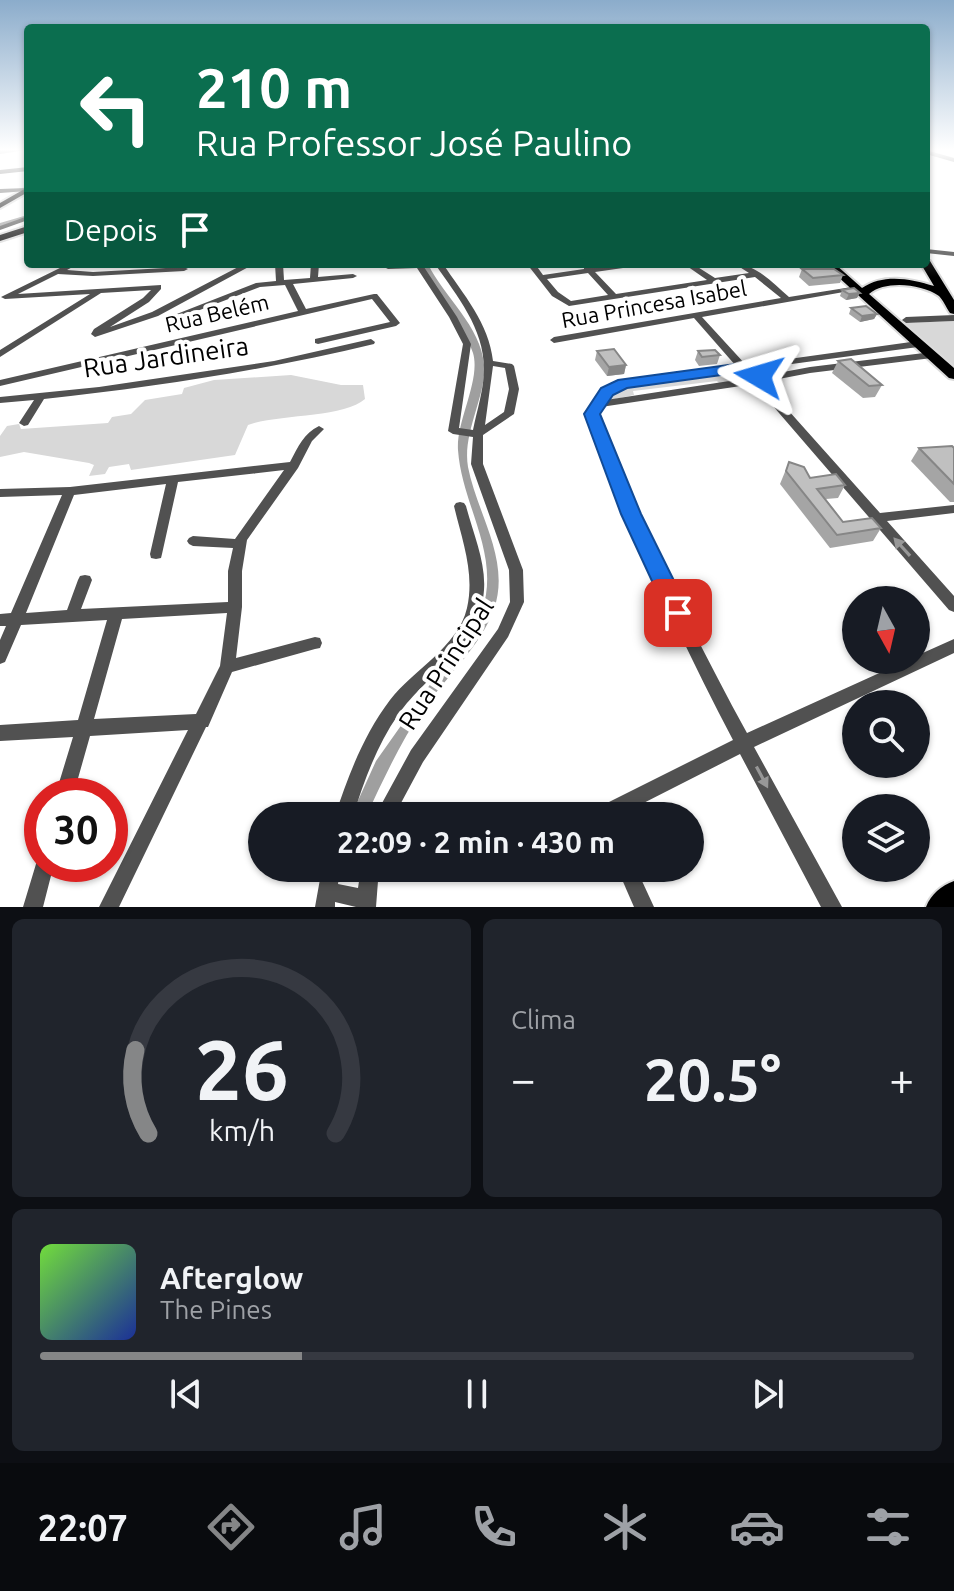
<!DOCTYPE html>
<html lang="pt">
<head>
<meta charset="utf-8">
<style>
	:root { --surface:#171b24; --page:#20242c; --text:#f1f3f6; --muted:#9ea1a6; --line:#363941; --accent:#858687 }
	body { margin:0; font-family:Ubuntu,sans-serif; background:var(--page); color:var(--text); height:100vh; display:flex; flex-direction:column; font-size:30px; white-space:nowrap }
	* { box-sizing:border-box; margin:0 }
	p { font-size:26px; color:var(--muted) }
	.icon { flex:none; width:44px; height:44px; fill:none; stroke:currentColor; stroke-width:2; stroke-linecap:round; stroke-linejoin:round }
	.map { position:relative; height:907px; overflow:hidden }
	.panel { display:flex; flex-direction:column; gap:12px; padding:12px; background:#0d0f14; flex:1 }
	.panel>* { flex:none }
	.top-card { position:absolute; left:24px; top:24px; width:906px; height:244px; border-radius:8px; box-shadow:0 2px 6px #0004; background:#0b6e4f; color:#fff; overflow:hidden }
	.needle { width:52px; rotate:172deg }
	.buttons { position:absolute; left:842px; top:586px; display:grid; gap:16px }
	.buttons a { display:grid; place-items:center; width:88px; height:88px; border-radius:50%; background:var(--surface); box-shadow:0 2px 6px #0004; font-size:40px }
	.speed { position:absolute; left:24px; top:778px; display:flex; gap:16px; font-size:40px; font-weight:700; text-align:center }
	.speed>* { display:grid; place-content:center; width:104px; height:104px; border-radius:50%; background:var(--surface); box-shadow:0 2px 6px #0004; line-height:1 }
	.speed .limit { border:12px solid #d22; background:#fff; color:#111 }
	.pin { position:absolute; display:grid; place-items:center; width:68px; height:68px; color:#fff; margin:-34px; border-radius:16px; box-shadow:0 4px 12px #0006 }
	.me { position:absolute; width:88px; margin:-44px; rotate:277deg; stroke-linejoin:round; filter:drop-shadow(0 0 6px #0008) }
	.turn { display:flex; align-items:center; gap:28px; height:168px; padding:0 40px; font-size:36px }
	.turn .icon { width:104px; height:104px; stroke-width:2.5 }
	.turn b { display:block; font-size:56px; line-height:68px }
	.then { display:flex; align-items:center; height:76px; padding:0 40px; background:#0003; gap:16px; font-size:30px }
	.big { font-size:60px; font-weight:700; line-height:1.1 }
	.panel .card { flex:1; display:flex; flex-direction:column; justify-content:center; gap:12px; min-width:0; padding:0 28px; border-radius:12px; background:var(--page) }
	.panel .dial { align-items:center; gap:0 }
	.dial svg { height:208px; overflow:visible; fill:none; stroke:var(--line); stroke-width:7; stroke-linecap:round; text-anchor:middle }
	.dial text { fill:var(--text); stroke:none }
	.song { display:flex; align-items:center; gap:24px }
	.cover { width:96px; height:96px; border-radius:12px; background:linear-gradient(135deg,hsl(100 70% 55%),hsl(230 70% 35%)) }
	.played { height:8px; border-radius:4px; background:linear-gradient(90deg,var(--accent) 30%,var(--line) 30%) }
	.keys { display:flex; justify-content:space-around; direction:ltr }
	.heat { display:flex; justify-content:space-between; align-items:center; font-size:44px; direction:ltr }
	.panel .tiles { flex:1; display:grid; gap:12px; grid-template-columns:1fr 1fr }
	.card:last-child { grid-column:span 2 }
	.trip { position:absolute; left:248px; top:802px; width:456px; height:80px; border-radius:40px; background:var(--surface); box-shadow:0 2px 6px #0004; font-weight:700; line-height:80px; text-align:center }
	.tab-bar { display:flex; height:128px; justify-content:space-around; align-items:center; background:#090b0e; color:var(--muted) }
	.tab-bar .icon { width:56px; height:56px }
	.tab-bar .current { color:var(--accent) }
	.tab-bar b { font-size:36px; color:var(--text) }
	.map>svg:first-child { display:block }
</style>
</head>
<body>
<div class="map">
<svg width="954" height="907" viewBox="0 0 954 907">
	<rect width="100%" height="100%" fill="#fff"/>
	<g fill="#d8d8d8">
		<path d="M954 321V366L904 323Z"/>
		<path d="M726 373 734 383 721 385 717 381 633 391 634 395 606 401 612 391 622 387Z"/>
		<path d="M291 375 341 385H363L365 399C344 418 278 414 248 425L235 455 131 470 129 464 109 467 105 474 89 476 94 465 89 463 24 452 0 457V436L7 426 19 424 21 429 108 423 112 417 131 414 145 400 182 394 184 388 214 380Z"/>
	</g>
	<path fill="#9f9f9f" d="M419 264H428C444 297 481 326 484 365 487 394 462 433 468 467 477 514 511 560 494 609 482 644 446 678 424 708 400 742 384 779 366 816H351L376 761 482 611C501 554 462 506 458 450 456 421 481 380 473 353 464 325 436 290 419 264Z"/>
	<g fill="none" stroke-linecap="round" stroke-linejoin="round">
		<path stroke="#9f9f9f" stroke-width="4" d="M0 225 28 217"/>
		<defs>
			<g id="major">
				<path d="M28 187V192L0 208V203Z"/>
				<path d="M28 226V232L0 241V235Z"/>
				<path d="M954 881V907H926C931 894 941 886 954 881Z"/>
			</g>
			<path id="highway" d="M926 260 930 261 954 300V314L950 313C946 307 943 300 939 296 921 284 886 280 869 294L954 368V379L949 378 824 264H835L862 288C884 273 911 279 934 286L921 264H926Z"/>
		</defs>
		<use href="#major" stroke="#dbdbdb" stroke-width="4"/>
		<use href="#highway" stroke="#dbdbdb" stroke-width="4"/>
		<g fill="#515151" fill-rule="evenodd">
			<path d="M0 150H26L0 154Z"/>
			<path d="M926 150 954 158V162L926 154Z"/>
			<path d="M28 167V171L0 174V170Z"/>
			<path d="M26 188 28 189V191L0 193V189Z"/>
			<path d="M28 216V220L0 230V226Z"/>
			<path d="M926 249 954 252V256L926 253Z"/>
			<path d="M68 264H78L67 270 93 272 184 267 188 269 184 271 93 276 58 274 18 294 161 285V289L149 302 110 327 152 312 244 264H254L158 316 95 337 91 334 94 329 143 298 151 290 101 293 0 357V350L90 294 5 299 1 297Z"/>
			<path d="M275 264H283L284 280 310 278 311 264H319L318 277 353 274 357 276 353 278 293 284 306 309 374 294H377L400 323 396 326 318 344 315 343V339L390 322 372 299 0 386V380L298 311 285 285 260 287 171 321 168 322 164 319 256 283 276 281Z"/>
			<path d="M411 264H422L457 317 471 344 459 428 473 430C477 410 484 389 484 369 484 328 457 296 435 264H443C463 294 489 323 493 361L512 364 514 366 519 389 514 414 483 435V464L523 570 524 602 508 637 423 762 394 816H375L411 750 498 629 510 602 509 570 471 464 473 437 453 434 448 431 463 344 449 317 417 268 388 269 384 267 388 265ZM493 366 505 368 509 389 504 412 485 425Z"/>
			<path d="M527 264H535L543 275 584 269V266H587L591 268 621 264H641L637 266 595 272 616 294 707 280 684 264H693L715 278 749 273 735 264C756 264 774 284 789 297L858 286V290H855L702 317 746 365 918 341 922 344 918 347 755 369 759 370 762 376 810 367 932 352 937 355 932 358 810 373 763 382 880 513 954 505V513L887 521 954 596V612L949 610 754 384 601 407 597 418C641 526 691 631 747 733L908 660H916V656L954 639V653L754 747 842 907H821L740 754 618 816H596L601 806 733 740C678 635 629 528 587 418L590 408 598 396 615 383 731 368 736 366 694 318 554 343 550 340 554 337 781 298 755 277 569 306 552 296ZM588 273 608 295 571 301 558 292 547 279ZM740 371 752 374 753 378 743 377ZM731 374 736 380 606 400 620 388Z"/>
			<path d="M954 315V321L906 323 902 320 906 317Z"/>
			<path d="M371 339 375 342 374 344C266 370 155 387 44 399L28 425 24 426 19 423 34 400 0 403V397L99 387 274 361Z"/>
			<path d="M319 426 324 429 312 441 298 468 247 540 242 571V607L236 658 315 637 320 638 322 643 320 648 315 649 232 672 208 727H206L119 907H99L188 730 90 736 73 796H55L73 737 0 741V725L78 720 107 620 21 625 5 662 0 664V640L6 626H0V614L11 613 62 495 0 497V489L70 487 290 462C298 447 304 433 319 426ZM284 470 235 539 193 536 189 538 187 541 189 544 193 546 233 548 228 571V602L81 609 92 580 90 576 85 575 80 576 78 580 67 610 26 613 74 495 166 484 150 554 151 558 156 559 161 558 162 554 178 482ZM227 613 220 666 196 714 94 719 122 619Z"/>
			<path d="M460 502 464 503 466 506C473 533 486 562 484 590 480 648 428 672 398 715 377 745 364 781 353 816H335C348 776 364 734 390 700 413 670 458 647 467 608 475 573 462 540 454 506L456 503Z"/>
			<path d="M42 856V864H54L43 907H23L36 864 38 857Z"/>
			<path d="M322 868H340L338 884 358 888 361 868H379L376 907H356L335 902V907H315Z"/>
			<path d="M617 868H636L654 907H634Z"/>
		</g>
		<use href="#major" fill="#000" fill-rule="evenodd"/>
		<use href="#highway" fill="#000" fill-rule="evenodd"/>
	</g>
	<g fill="#a5a5a5">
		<path d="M802 269 843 275 840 283 809 286 799 277Z"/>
		<path d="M842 290 857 298 846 300 840 296Z"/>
		<path d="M851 308 877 314 874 319 860 322 849 314Z"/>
		<path d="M597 351 626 365 624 374 607 376 595 360Z"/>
		<path d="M698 351 720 355 717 364 699 366 695 360Z"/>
		<path d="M838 361 882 385 875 397 863 398 832 373Z"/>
		<path d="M919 448H954V502H950L911 461Z"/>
		<path d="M789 462 810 478 845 485 838 498 826 499 843 522 881 528 873 541 830 548 780 484Z"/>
	</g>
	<g fill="#868686">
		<path d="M860 293 857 298 846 300 849 294Z"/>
		<path d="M877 314 874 319 860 322 862 316Z"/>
		<path d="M626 365 624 374 607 376 609 367Z"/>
	</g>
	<g fill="#c0c0c0" stroke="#868686" stroke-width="2">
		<path d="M802 269H834L843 275 813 278Z"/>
		<path d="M854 288 860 293 849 294 842 290Z"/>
		<path d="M866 306 877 314 862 316 851 308Z"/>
		<path d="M614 349 626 365 609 367 597 351Z"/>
		<path d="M715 350 720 355 702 357 698 351Z"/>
		<path d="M851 359 882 385 869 386 838 361Z"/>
		<path d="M952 446 954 448V484L919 448Z"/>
		<path d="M789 462 804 467 810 478 836 474 845 485 817 489 843 522 872 518 881 528 837 535 786 471Z"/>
	</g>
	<defs><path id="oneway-solid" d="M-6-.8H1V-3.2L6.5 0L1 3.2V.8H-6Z" transform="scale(2)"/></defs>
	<g fill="#979797">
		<use href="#oneway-solid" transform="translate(902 547) rotate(-132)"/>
		<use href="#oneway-solid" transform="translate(762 777) rotate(62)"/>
	</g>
	<linearGradient id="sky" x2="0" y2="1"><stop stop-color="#8baccb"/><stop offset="0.54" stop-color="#fff"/><stop offset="1" stop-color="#fff" stop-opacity="0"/></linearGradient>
	<rect width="954" height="277" fill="url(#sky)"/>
	<path fill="#1a73e8" stroke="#114b97" stroke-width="2" d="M743 363 759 367 767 376 759 381 743 372 627 388 613 395 600 414 641 514 690 613 686 620 678 623 670 620 621 514 584 414 601 388 618 380Z"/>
	<g text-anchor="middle" stroke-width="8" stroke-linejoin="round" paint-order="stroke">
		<g font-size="22" fill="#000" stroke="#fff">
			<text transform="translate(654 304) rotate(-10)" y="8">Rua Princesa Isabel</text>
			<text transform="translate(217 313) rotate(-13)" y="8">Rua Belém</text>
		</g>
		<g font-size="26" fill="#000" stroke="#fff">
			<text transform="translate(166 357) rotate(-8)" y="9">Rua Jardineira</text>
			<text transform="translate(446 664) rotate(-57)" y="9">Rua Principal</text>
		</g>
	</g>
</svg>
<div class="buttons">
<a><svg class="needle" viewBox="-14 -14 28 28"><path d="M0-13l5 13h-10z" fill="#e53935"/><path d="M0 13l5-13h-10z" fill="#9ea1a6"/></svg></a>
<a><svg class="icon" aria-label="search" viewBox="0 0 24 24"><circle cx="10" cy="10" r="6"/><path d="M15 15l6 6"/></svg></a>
<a><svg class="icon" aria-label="layers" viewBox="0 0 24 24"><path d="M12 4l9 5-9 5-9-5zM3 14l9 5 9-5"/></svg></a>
</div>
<div class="speed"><div class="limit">30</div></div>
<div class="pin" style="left:678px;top:613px;background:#d93025"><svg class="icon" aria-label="arrive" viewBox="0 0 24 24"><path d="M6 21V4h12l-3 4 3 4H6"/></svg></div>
<svg class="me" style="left:759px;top:376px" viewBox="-20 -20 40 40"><path d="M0-17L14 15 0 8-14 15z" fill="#1a73e8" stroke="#fff" stroke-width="4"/></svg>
<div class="trip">22:09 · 2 min · 430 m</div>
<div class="top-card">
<div class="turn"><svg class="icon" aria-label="left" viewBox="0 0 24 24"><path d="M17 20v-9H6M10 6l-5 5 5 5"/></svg><div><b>210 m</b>Rua Professor José Paulino</div></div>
<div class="then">Depois<svg class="icon" aria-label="arrive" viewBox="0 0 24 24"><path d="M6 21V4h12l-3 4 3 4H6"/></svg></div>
</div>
</div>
<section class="panel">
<div class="tiles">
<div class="card dial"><svg viewBox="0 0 100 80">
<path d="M14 69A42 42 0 1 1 86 69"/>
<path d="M14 69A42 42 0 0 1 9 37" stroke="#858687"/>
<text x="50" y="56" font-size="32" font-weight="700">26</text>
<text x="50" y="72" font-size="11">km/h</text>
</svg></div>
<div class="card"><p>Clima</p>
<div class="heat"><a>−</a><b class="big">20.5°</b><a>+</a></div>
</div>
<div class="card">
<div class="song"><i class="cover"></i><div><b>Afterglow</b><p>The Pines</p></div></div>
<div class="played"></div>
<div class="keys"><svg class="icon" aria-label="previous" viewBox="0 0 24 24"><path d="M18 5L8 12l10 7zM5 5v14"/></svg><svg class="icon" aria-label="pause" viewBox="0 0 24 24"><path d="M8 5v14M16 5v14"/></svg><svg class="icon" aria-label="next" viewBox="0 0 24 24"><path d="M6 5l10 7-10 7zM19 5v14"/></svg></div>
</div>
</div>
</section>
<nav class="tab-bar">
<b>22:07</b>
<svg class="icon current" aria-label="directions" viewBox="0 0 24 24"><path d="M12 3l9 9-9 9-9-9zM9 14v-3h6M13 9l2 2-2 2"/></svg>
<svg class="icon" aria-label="music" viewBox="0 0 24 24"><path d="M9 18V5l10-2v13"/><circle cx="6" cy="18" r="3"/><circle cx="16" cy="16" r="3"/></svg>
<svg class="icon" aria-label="phone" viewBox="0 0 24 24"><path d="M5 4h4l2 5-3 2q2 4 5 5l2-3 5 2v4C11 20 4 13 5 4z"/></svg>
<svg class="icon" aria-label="climate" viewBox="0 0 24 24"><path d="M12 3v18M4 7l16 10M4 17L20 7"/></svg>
<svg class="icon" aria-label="car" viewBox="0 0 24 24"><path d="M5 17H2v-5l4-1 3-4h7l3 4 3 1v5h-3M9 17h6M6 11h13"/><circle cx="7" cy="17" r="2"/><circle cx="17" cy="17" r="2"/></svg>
<svg class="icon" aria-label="filters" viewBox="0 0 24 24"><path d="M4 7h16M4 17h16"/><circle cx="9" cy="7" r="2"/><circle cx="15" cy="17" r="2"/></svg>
</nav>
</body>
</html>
